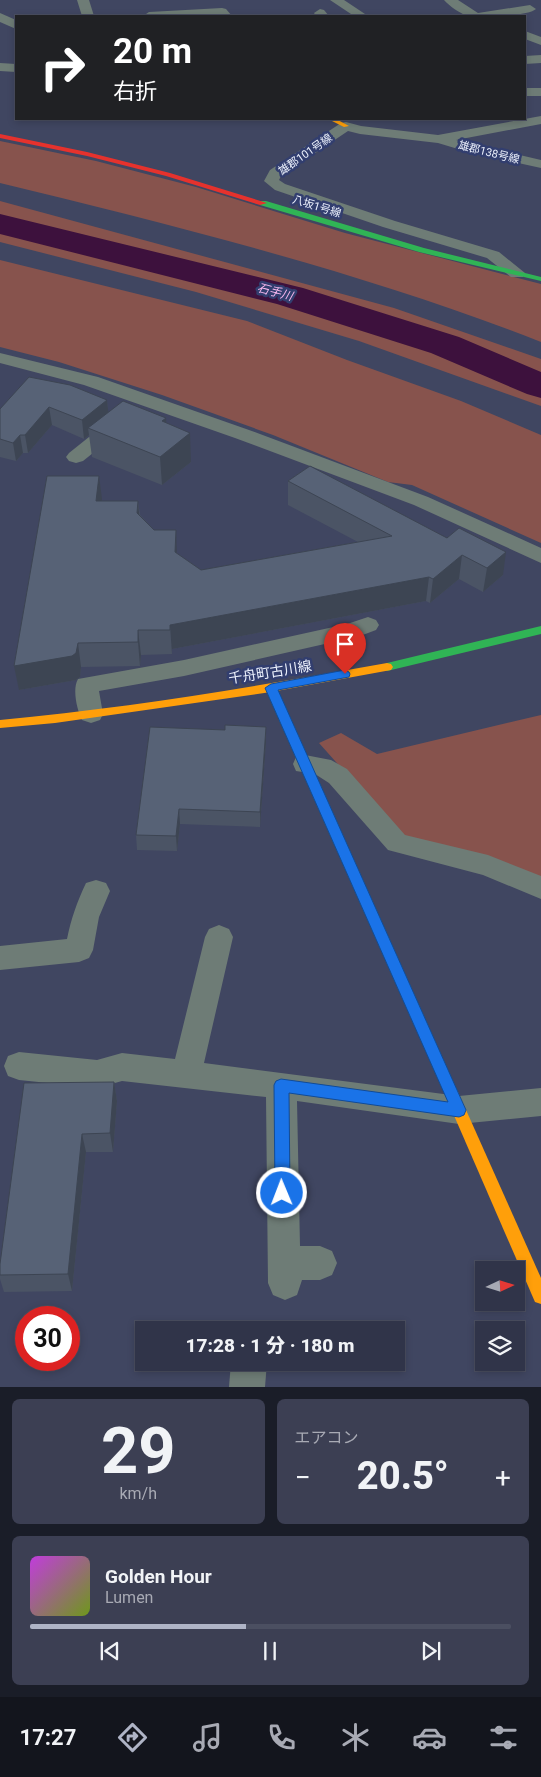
<!DOCTYPE html>
<html lang="ja">
<head>
<meta charset="utf-8">
<style>
	:root { --surface:#303449; --page:#3c3f53; --text:#f1f3f6; --muted:#a8aab4; --line:#4b4f61; --accent:#afb4c6 }
	body { margin:0; font-family:Roboto,"Noto Sans JP",sans-serif; background:var(--page); color:var(--text); height:100vh; display:flex; flex-direction:column; font-size:19px; white-space:nowrap }
	* { box-sizing:border-box; margin:0 }
	p { font-size:16px; color:var(--muted) }
	.icon { flex:none; width:28px; height:28px; fill:none; stroke:currentColor; stroke-width:2; stroke-linecap:round; stroke-linejoin:round }
	.map { position:relative; height:1387px; overflow:hidden }
	.details { display:flex; flex-direction:column; gap:12px; padding:12px; background:#1a1d28; flex:1 }
	.details>* { flex:none }
	.hud { position:absolute; left:15px; top:15px; width:511px; height:105px; border-radius:0px; box-shadow:0 2px 8px #0003,0 0 0 1px var(--line); background:#202124; color:#fff; overflow:hidden }
	.needle { width:32px; rotate:86deg }
	.tools { position:absolute; left:475px; top:1261px; display:grid; gap:10px }
	.tools a { display:grid; place-items:center; width:50px; height:50px; border-radius:0px; background:var(--surface); box-shadow:0 2px 8px #0003,0 0 0 1px var(--line); font-size:25px }
	.speed { position:absolute; left:15px; top:1306px; display:flex; gap:10px; font-size:25px; font-weight:700; text-align:center }
	.speed>* { display:grid; place-content:center; width:65px; height:65px; border-radius:50%; background:var(--surface); box-shadow:0 2px 8px #0003,0 0 0 1px var(--line); line-height:1 }
	.speed .limit { border:8px solid #d22; background:#fff; color:#111 }
	.pin { position:absolute; display:grid; place-items:center; width:42px; height:42px; color:#fff; margin:-51px -21px; border-radius:50% 50% 50% 0; rotate:-45deg; box-shadow:0 0 5px #0007 }
	.pin .icon { rotate:45deg }
	.me { position:absolute; width:55px; margin:-28px; rotate:359deg; stroke-linejoin:round; filter:drop-shadow(0 0 4px #0008) }
	.turn { display:flex; align-items:center; gap:18px; height:105px; padding:0 15px; font-size:22px }
	.turn .icon { width:65px; height:65px; stroke-width:2.5 }
	.turn b { display:block; font-size:35px; line-height:42px }
	.big { font-size:38px; font-weight:800; line-height:1.1 }
	.details .tile { flex:1; display:flex; flex-direction:column; justify-content:center; gap:8px; min-width:0; padding:0 18px; border-radius:8px; background:var(--page) }
	.details .dial { align-items:center; gap:0 }
	.dial b { font-size:65px; line-height:1 }
	.song { display:flex; align-items:center; gap:15px }
	.cover { width:60px; height:60px; border-radius:8px; background:linear-gradient(135deg,hsl(290 70% 55%),hsl(80 70% 35%)) }
	.played { height:5px; border-radius:2px; background:linear-gradient(90deg,var(--accent) 45%,var(--line) 45%) }
	.keys { display:flex; justify-content:space-around; direction:ltr }
	.heat { display:flex; justify-content:space-between; align-items:center; font-size:28px; direction:ltr }
	.details .tiles { flex:1; display:grid; gap:12px; grid-template-columns:1fr 1fr }
	.tile:last-child { grid-column:span 2 }
	.trip { position:absolute; left:135px; top:1321px; width:270px; height:50px; border-radius:0px; background:var(--surface); box-shadow:0 2px 8px #0003,0 0 0 1px var(--line); font-weight:800; line-height:50px; text-align:center }
	.menu { display:flex; height:80px; justify-content:space-around; align-items:center; background:#13151d; color:var(--muted) }
	.menu .icon { width:35px; height:35px }
	.menu .selected { color:var(--accent) }
	.menu b { font-size:22px; color:var(--text) }
	.map>svg:first-child { display:block }
</style>
</head>
<body>
<div class="map">
<svg width="541" height="1387" viewBox="0 0 541 1387">
	<rect width="100%" height="100%" fill="#404661"/>
	<g fill="#87534d">
		<path d="M0 141 96 161 196 187 345 233 541 284V342C368 274 181 227 0 183Z"/>
		<path d="M0 201 394 308 541 359V406L359 341 196 292 0 242Z"/>
		<path d="M0 260 247 321 347 360 461 401 541 435V543L412 485 388 482 273 435 162 395 59 362 0 347Z"/>
		<path d="M541 715V877L402 836 319 743 341 733 377 754Z"/>
	</g>
	<g fill="none" stroke-linecap="round" stroke-linejoin="round">
		<path fill="#3d113d" fill-rule="evenodd" d="M0 214 303 288 459 337 541 372V398L527 394 431 353 277 304 0 234Z"/>
		<g fill="#6e7c76" fill-rule="evenodd">
			<path d="M77 0H89L94 16H82Z"/>
			<path d="M330 0H344L368 16H354Z"/>
			<path d="M444 0H458L478 13 530 5 536 9C529 16 477 19 467 16 460 13 449 6 444 0Z"/>
			<path d="M222 8 226 9 232 16H143L149 12Z"/>
			<path d="M320 9 324 10 329 16H316L314 13Z"/>
			<path d="M0 13 16 20V29L0 22Z"/>
			<path d="M525 31 541 37V45L525 39Z"/>
			<path d="M541 55V63L525 64V56Z"/>
			<path d="M0 63 16 64V72L0 71Z"/>
			<rect x="525" y="88" width="16" height="8"/>
			<path d="M541 116V124L456 140 541 160V168L468 152 438 143 360 134 348 131 281 176 279 180 285 184 395 221 499 252 525 273 523 277H511L487 258 383 227 275 190 264 181 270 170 341 123 346 122 361 126 438 135Z"/>
			<path d="M0 353 98 377 249 430 428 497 541 548V563L414 505 235 438 84 385 0 363Z"/>
			<path d="M116 419 123 421 126 425 123 429 83 461 76 463 69 461 66 457 69 453 109 421Z"/>
			<path d="M368 617 376 620 379 625 376 630 360 636 184 676 99 691 103 714 100 720 91 723 82 720C77 710 72 689 78 679L184 660 347 624Z"/>
			<path d="M305 755 331 760 347 769 405 835 488 855 541 876V899L483 875 388 850 329 783 315 774 296 771 293 764 296 757Z"/>
			<path d="M96 880 106 883 110 891 99 917 93 950 89 958 79 962 0 970V946L67 939C71 919 77 902 86 883Z"/>
			<path d="M219 925 229 929 233 937 204 1063 459 1096 541 1088V1116L459 1124 297 1101 300 1246H320L332 1251 337 1263 332 1275 320 1280H302L297 1295 285 1300 273 1295 268 1283 266 1097 122 1081 97 1088 19 1080 8 1076 4 1066 8 1056 19 1052 97 1060 122 1053 175 1059 205 937 209 929Z"/>
			<path d="M231 1362H267L265 1387H229Z"/>
		</g>
		<g fill="#30b455" fill-rule="evenodd">
			<path d="M260 201H266L424 248 541 277V281L419 252 260 205Z"/>
			<path d="M541 626V634L387 671 381 667 387 663Z"/>
			<path d="M271 684 277 688 460 1097 458 1102 453 1104 448 1102 446 1097 265 688Z"/>
		</g>
		<g fill="#ff9f0a" fill-rule="evenodd">
			<path d="M328 119H336L349 126 344 127Z"/>
			<path d="M387 663 391 664 393 667 391 670 271 692 55 723 0 728V720C130 708 259 686 387 663Z"/>
			<path d="M453 1090 458 1092 541 1278V1304L535 1302 446 1097 448 1092Z"/>
		</g>
		<path fill="#e5322d" fill-rule="evenodd" d="M0 134 87 152 170 173 267 203 260 205 166 176 87 156 0 138Z"/>
	</g>
	<g fill="#4b5465">
		<path d="M107 400 108 412 166 423 191 462 162 485 92 457 89 435 84 439 52 425 28 453H23L16 461 0 457V409Z"/>
		<path d="M310 466 503 575 483 592 459 579 430 603 426 601 172 649V654L141 655 140 666 81 667 80 677 76 680 19 690 102 499V501H138L140 515 177 554 201 570 358 542 288 505V481Z"/>
		<path d="M266 727V742L260 827 180 824 177 851 137 850 136 835 225 730Z"/>
		<path d="M114 1082 117 1101 113 1152H86L72 1291 4 1292 0 1279V1264Z"/>
	</g>
	<g fill="#3d4553">
		<path d="M107 400 109 419 88 428 89 435 84 439 82 420Z"/>
		<path d="M49 407 52 425 28 453 25 435Z"/>
		<path d="M166 418 168 447 162 421Z"/>
		<path d="M190 433 191 462 162 485 160 457Z"/>
		<path d="M20 435 23 453 16 461 13 443Z"/>
		<path d="M99 476 102 499 99 525 96 501Z"/>
		<path d="M138 501 140 525 137 513Z"/>
		<path d="M176 530 177 553 175 552Z"/>
		<path d="M506 552 503 575 483 592 487 568Z"/>
		<path d="M462 555 459 579 430 603 433 579Z"/>
		<path d="M429 577 426 601 172 649V654L170 625Z"/>
		<path d="M138 630 141 655 140 666 138 642Z"/>
		<path d="M78 643 81 667 80 677 76 680 19 690 14 666Z"/>
		<path d="M266 727V742L260 827V812Z"/>
		<path d="M179 809 180 824 177 851 176 836Z"/>
		<path d="M114 1082 117 1101 113 1152 110 1133Z"/>
		<path d="M82 1134 86 1152 72 1291 68 1274Z"/>
	</g>
	<g fill="#576276" stroke="#3d4553">
		<path d="M29 377 70 385 107 400 82 420 49 407 25 435H20L13 443 0 439V409Z"/>
		<path d="M123 401 166 418 162 421 190 433 160 457 88 428Z"/>
		<path d="M310 466 447 538 459 528 506 552 487 568 462 555 433 579 429 577 170 625V630H138V642L78 643 76 653 72 656 14 666 47 476H99L96 501H138L137 513 154 530H176L175 552 201 570 392 536 288 481Z"/>
		<path d="M225 725 266 727 260 812 179 809 176 836 136 835 150 727 225 730Z"/>
		<path d="M114 1082 110 1133 82 1134 68 1274 0 1275V1264L24 1083Z"/>
	</g>
	<path fill="#1a73e8" stroke="#114b97" d="M345 670 349 672 350 674 349 677 278 690 466 1110 464 1115 459 1117 289 1093 290 1193 288 1198 282 1200 277 1198 275 1193 274 1085 276 1081 281 1079 448 1102 265 688 271 684Z"/>
	<g text-anchor="middle" stroke-width="5" stroke-linejoin="round" paint-order="stroke">
		<g font-size="11" fill="#ebf0fc" stroke="#323e6f">
			<text transform="translate(489 152) rotate(14)" y="4">雄郡138号線</text>
			<text transform="translate(305 154) rotate(-35)" y="4">雄郡101号線</text>
			<text transform="translate(317 206) rotate(17)" y="4">八坂1号線</text>
		</g>
		<g font-size="12" font-style="italic" fill="#f7b7ee" stroke="#323e6f">
			<text transform="translate(275 292) rotate(15)" y="4">石手川</text>
		</g>
		<g font-size="14" fill="#ebf0fc" stroke="#323e6f">
			<text transform="translate(270 672) rotate(-9)" y="5">千舟町古川線</text>
		</g>
	</g>
</svg>
<div class="tools">
<a><svg class="needle" viewBox="-14 -14 28 28"><path d="M0-13l5 13h-10z" fill="#e53935"/><path d="M0 13l5-13h-10z" fill="#a8aab4"/></svg></a>
<a><svg class="icon" aria-label="layers" viewBox="0 0 24 24"><path d="M12 4l9 5-9 5-9-5zM3 14l9 5 9-5"/></svg></a>
</div>
<div class="speed"><div class="limit">30</div></div>
<div class="pin" style="left:345px;top:674px;background:#d93025"><svg class="icon" aria-label="arrive" viewBox="0 0 24 24"><path d="M6 21V4h12l-3 4 3 4H6"/></svg></div>
<svg class="me" style="left:282px;top:1193px" viewBox="-20 -20 40 40"><circle r="17" fill="#1a73e8" stroke="#fff" stroke-width="3"/><path d="M0-11L8 9 0 5-8 9z" fill="#fff"/></svg>
<div class="trip">17:28 · 1 分 · 180 m</div>
<div class="hud">
<div class="turn"><svg class="icon" aria-label="right" viewBox="0 0 24 24"><path d="M7 20v-9h11M14 6l5 5-5 5"/></svg><div><b>20 m</b>右折</div></div>
</div>
</div>
<section class="details">
<div class="tiles">
<div class="tile dial"><b>29</b><p>km/h</p></div>
<div class="tile"><p>エアコン</p>
<div class="heat"><a>−</a><b class="big">20.5°</b><a>+</a></div>
</div>
<div class="tile">
<div class="song"><i class="cover"></i><div><b>Golden Hour</b><p>Lumen</p></div></div>
<div class="played"></div>
<div class="keys"><svg class="icon" aria-label="previous" viewBox="0 0 24 24"><path d="M18 5L8 12l10 7zM5 5v14"/></svg><svg class="icon" aria-label="pause" viewBox="0 0 24 24"><path d="M8 5v14M16 5v14"/></svg><svg class="icon" aria-label="next" viewBox="0 0 24 24"><path d="M6 5l10 7-10 7zM19 5v14"/></svg></div>
</div>
</div>
</section>
<nav class="menu">
<b>17:27</b>
<svg class="icon selected" aria-label="directions" viewBox="0 0 24 24"><path d="M12 3l9 9-9 9-9-9zM9 14v-3h6M13 9l2 2-2 2"/></svg>
<svg class="icon" aria-label="music" viewBox="0 0 24 24"><path d="M9 18V5l10-2v13"/><circle cx="6" cy="18" r="3"/><circle cx="16" cy="16" r="3"/></svg>
<svg class="icon" aria-label="phone" viewBox="0 0 24 24"><path d="M5 4h4l2 5-3 2q2 4 5 5l2-3 5 2v4C11 20 4 13 5 4z"/></svg>
<svg class="icon" aria-label="climate" viewBox="0 0 24 24"><path d="M12 3v18M4 7l16 10M4 17L20 7"/></svg>
<svg class="icon" aria-label="car" viewBox="0 0 24 24"><path d="M5 17H2v-5l4-1 3-4h7l3 4 3 1v5h-3M9 17h6M6 11h13"/><circle cx="7" cy="17" r="2"/><circle cx="17" cy="17" r="2"/></svg>
<svg class="icon" aria-label="filters" viewBox="0 0 24 24"><path d="M4 7h16M4 17h16"/><circle cx="9" cy="7" r="2"/><circle cx="15" cy="17" r="2"/></svg>
</nav>
</body>
</html>
